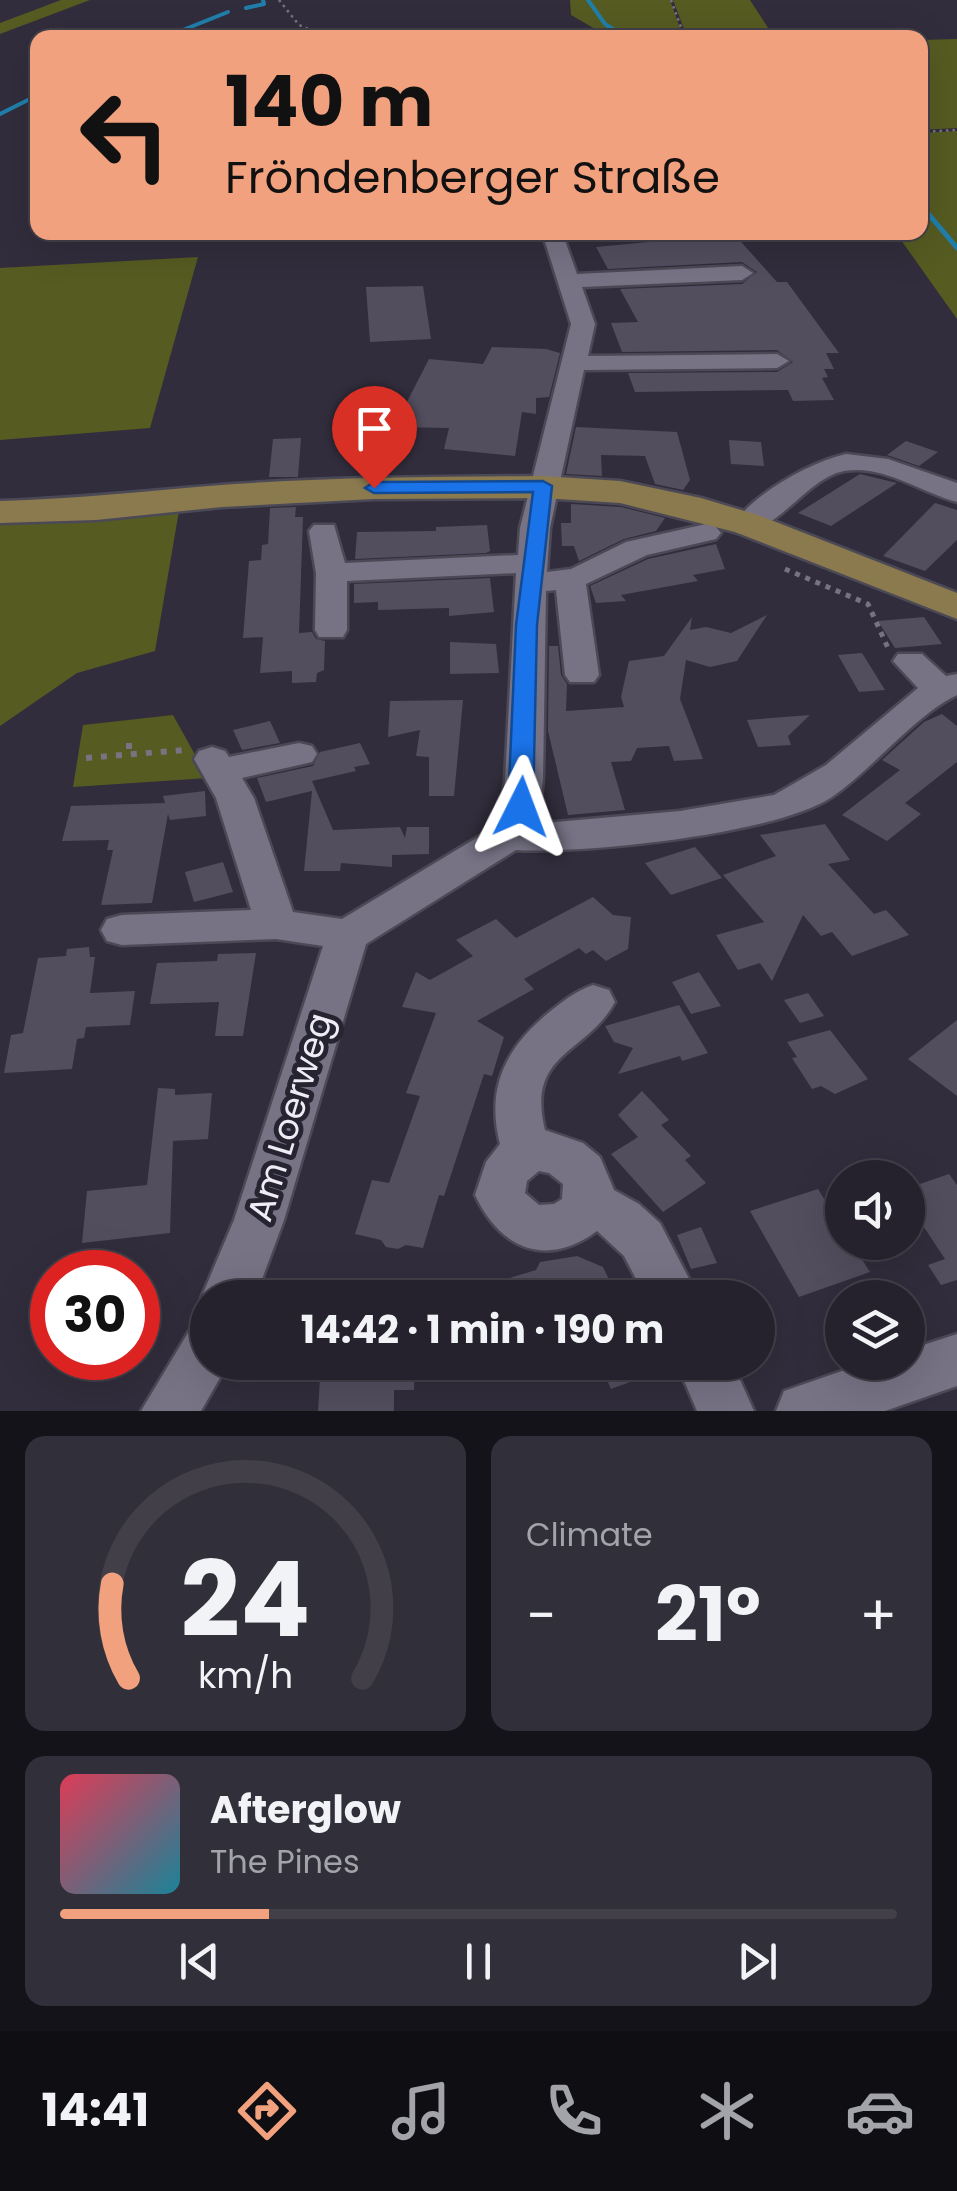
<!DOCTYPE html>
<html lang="en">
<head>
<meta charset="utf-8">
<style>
	:root { --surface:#25222d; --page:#312f39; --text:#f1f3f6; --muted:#a3a4aa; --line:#423f49; --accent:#f2a17e }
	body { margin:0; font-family:Poppins,sans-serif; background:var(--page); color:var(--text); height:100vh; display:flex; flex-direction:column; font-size:38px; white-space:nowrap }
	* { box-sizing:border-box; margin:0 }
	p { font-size:32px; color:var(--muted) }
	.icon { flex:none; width:55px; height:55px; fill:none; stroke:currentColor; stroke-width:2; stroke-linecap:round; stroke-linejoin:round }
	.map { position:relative; height:1411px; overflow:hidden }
	.drawer { display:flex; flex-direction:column; gap:25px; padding:25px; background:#141319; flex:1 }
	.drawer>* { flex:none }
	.banner { position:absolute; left:30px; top:30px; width:898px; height:210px; border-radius:20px; box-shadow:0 10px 40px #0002,0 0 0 2px var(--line); background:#f2a17e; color:#111; overflow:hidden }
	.tools { position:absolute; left:825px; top:1160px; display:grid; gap:20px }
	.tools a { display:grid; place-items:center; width:100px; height:100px; border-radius:50%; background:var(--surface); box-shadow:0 10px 40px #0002,0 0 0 2px var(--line); font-size:50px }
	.speed { position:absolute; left:30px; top:1250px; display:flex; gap:20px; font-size:50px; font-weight:700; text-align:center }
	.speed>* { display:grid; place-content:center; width:130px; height:130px; border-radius:50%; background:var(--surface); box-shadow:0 10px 40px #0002,0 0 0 2px var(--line); line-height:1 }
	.speed .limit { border:15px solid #d22; background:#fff; color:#111 }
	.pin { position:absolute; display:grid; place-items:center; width:85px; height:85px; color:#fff; margin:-102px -42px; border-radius:50% 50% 50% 0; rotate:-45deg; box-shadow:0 0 10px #0007 }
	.pin .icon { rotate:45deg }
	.me { position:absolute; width:110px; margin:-55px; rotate:3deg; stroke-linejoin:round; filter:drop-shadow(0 0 8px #0008) }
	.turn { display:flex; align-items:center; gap:35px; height:210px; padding:0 30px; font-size:45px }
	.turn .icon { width:130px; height:130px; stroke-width:2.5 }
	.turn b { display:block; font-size:70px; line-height:85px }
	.big { font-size:75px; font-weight:700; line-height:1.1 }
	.drawer .widget { flex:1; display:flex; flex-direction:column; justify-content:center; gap:15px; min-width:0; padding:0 35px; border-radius:20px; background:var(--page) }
	.drawer .dial { align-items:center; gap:0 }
	.dial svg { height:260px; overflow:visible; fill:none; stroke:var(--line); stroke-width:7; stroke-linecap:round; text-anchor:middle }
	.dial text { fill:var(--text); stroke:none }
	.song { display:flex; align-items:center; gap:30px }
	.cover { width:120px; height:120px; border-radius:15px; background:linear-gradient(135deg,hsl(350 70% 55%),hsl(190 70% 35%)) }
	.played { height:10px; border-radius:5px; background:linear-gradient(90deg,var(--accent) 25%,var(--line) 25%) }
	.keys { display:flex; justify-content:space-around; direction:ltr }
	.heat { display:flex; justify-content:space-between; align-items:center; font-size:55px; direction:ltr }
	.drawer .tiles { flex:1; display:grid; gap:25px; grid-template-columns:1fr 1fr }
	.widget:last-child { grid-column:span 2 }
	.trip { position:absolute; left:190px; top:1280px; width:585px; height:100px; border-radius:50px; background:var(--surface); box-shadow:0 10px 40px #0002,0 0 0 2px var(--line); font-weight:700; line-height:100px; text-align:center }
	.dock { display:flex; height:160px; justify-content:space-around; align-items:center; background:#0f0e12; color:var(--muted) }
	.dock .icon { width:70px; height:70px }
	.dock .current { color:var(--accent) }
	.dock b { font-size:45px; color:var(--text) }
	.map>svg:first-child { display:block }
</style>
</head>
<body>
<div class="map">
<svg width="957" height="1411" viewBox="0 0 957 1411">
	<rect width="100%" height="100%" fill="#312d3c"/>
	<g fill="#555b21">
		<path d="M61 0H90L0 34V23Z"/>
		<path d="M570 0H670L683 37H609L571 15Z"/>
		<path d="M673 0H750L774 37H687Z"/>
		<path d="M957 39V128L920 130V40Z"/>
		<path d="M957 131V319L896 233 920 232V133Z"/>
		<path d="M198 257 150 428 0 440V268Z"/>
		<path d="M180 505 155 651 77 673 0 726V517Z"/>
		<path d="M173 715 208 778 73 787 83 725Z"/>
	</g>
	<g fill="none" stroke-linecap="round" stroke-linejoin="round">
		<g stroke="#207faa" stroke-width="4">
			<path d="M588 0 605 24 627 38"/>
			<path d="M246 8 264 4 263 0"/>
			<path d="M163 38 228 12"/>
			<path d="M0 114 38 95"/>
		</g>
		<path stroke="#207faa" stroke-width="5" d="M920 204 957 248"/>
	</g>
	<g fill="#524e5e">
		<path d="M734 234 777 282H787L839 353H826L834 369H824L828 377 822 378 834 400 793 401 788 390 635 392 628 373 777 372 793 362 777 350 622 352 611 323 638 322 620 289 742 284 757 272 742 262 608 269 596 247Z"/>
		<path d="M423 286 431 339 370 342 366 287Z"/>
		<path d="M492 347 546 349 560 353 549 397 536 398V414L522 412 515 456 444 449 449 428 394 427 429 359 483 364Z"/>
		<path d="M361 425 391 426 387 448 356 447Z"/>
		<path d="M576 427 677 432 690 480 683 490 655 484 645 456 601 455 602 476 566 474Z"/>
		<path d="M301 438 298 477H269L273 439Z"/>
		<path d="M729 440 761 442 764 466 731 464Z"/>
		<path d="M906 441 938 452 919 466 887 455Z"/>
		<path d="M860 474 897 483 831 526 798 513Z"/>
		<path d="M935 503 957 510V540L925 571 883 556Z"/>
		<path d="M571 504 621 507 665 518 656 531 624 539 579 561 574 546H562L561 523H571Z"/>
		<path d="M296 507 295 517H303L299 633 312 632 316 639 325 641 324 670 317 673 316 682 292 683V671L260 673 263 637 243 638 249 561 261 560 262 545 268 544 270 508Z"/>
		<path d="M487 525 490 551 486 553 355 559 357 532 436 531V527Z"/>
		<path d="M716 544 725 569 693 575 698 581 621 595 626 601 596 603 590 586 648 559Z"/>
		<path d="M490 578 494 612 449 616V608L378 610V602L354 603V584Z"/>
		<path d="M767 615 737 661 710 667 686 660 680 699 703 759 674 761 669 746 637 748 631 761 611 762 625 810 568 815 548 731 549 646H558L561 675 567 684 566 711 624 707 621 697 629 661 664 656 692 617 690 630 706 627 731 633Z"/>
		<path d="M924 617 942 644 895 648 878 621Z"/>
		<path d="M450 642 496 644 499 673 450 674Z"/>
		<path d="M862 653 885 690 859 692 838 655Z"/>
		<path d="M463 700 454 796H429V757L416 756 420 730 388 737 390 701Z"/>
		<path d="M942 714 957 726V762L905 803 921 814 887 841 842 815 900 770 882 760 924 722Z"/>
		<path d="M810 715 788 736 791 745 758 747 747 720Z"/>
		<path d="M270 721 280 743 242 750 233 730Z"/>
		<path d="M360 743 370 764 354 767 356 771 312 781 333 830 400 827 405 838 407 827H429V854L392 855V867L341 863 340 871H304L312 791 266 802 257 778 313 766 320 752Z"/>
		<path d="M205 791 206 816 170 820 168 814 152 903 101 905 113 850H107L109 840 62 841 71 806 165 803 163 796Z"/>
		<path d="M825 824 850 860 828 864 874 914 886 910 909 935 852 956 832 932 821 936 803 915 772 981 760 963 738 970 716 935 764 922 723 875 776 856 760 835Z"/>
		<path d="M695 847 722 878 671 895 645 863Z"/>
		<path d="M223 862 233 892 194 902 185 872Z"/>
		<path d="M593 897 613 915 631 917 628 949 606 961 593 950 586 954 579 948 524 979 534 989 477 1021 504 1037 492 1076 484 1074 444 1196 439 1195 423 1248 406 1245 398 1249 386 1247 381 1240 355 1234 372 1180 389 1183 420 1096 406 1093 436 1013 402 1007 416 972 430 980 473 956 456 940 496 919 516 938Z"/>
		<path d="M89 947 90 957H95L90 993 135 991 130 1025 86 1027 84 1038 77 1039 72 1069 4 1073 11 1035 23 1033 38 958 66 956 67 949Z"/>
		<path d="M256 953 243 1036H215L219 1002 150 1004 157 963 217 961 218 954Z"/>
		<path d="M699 972 721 1006 691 1014 672 982Z"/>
		<path d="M808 993 824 1016 800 1023 784 1000Z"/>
		<path d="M679 1005 708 1053 682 1061 680 1056 618 1074 633 1048 614 1042 605 1026Z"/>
		<path d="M957 1020V1096L908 1059Z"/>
		<path d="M830 1030 868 1079 835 1094 821 1086 812 1089 792 1058 797 1057 787 1042Z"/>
		<path d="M158 1088 175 1089V1095L212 1093 208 1139 173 1141 170 1233 82 1243 87 1191 147 1185Z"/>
		<path d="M642 1091 669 1120 661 1125 691 1156 685 1160 706 1183 663 1212 611 1154 638 1137 618 1115Z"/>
		<path d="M949 1174 957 1185V1280L941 1285 928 1265 945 1259 908 1203V1188Z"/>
		<path d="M818 1189 842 1228V1242H851L870 1272 799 1297 750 1211Z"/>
		<path d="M701 1227 717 1263 691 1269 677 1235Z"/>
		<path d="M577 1256 603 1267 618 1298H465L464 1292 536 1270 540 1262Z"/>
		<path d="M321 1362H415L414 1390H394V1411H318Z"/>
		<path d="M599 1362H672L674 1366 611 1389Z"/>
	</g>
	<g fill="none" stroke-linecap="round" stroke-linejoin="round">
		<defs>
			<g id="minor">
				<path d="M542 232H562L577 274 742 266 753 273 742 280 582 287 595 324 588 356 777 354 789 361 777 368 584 370 550 528 547 572 571 569 626 542 706 524 716 527 721 533 716 539 647 555 586 584 599 675 594 682H570L565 675 556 590 546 591 543 779 540 807 533 824 680 811 774 795 826 765 918 688 893 661 898 654H922L946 676 957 674V695C915 715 874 768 832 797 777 834 584 854 516 850L366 944 284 1220 255 1298H208V1312L201 1298 234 1220 323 946 276 939 122 945 107 941 101 930 107 919 122 915 251 910 216 798 194 759 199 751 212 747 225 751 229 757 299 743 312 746 317 754 312 762 242 778 254 798 293 912 342 919 493 828 502 807 505 779 516 573 347 581V630L343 637H319L315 630 316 573 309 531 314 525H334L345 563 518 555 520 528 571 324Z"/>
				<path d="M846 454 888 459 957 483V502C920 492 883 464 844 471 806 478 773 539 738 530L733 524C757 492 808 463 846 454Z"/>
				<path d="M593 985 609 990 615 1002C586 1055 526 1052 545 1130L583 1143 600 1157 614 1190 639 1204 660 1223 699 1298H646L624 1256 597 1231C545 1269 500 1248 475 1195L486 1162 500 1144C486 1090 504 1050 547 1014 562 1002 575 991 593 985ZM539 1171 549 1173 563 1184 562 1199 554 1204 539 1205 525 1193 527 1181Z"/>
				<path d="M208 1323V1362H229L201 1411H141L189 1331Z"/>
				<path d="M957 1334V1386L885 1411H776L784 1391 868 1362H908V1350Z"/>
				<path d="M676 1362H732L754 1411H697Z"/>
			</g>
			<path id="major" d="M543 476 620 481 701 498 761 516 957 593V619L735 532 620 503 543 498 374 499 222 507 96 520 0 523V501C74 499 147 491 221 485 328 477 436 477 543 476Z"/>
		</defs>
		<use href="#minor" stroke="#4c4956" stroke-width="5"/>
		<use href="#major" stroke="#4c4956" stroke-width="5"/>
		<g stroke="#777380" stroke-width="2.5" stroke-dasharray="2.5 4" stroke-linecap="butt">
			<path d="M279 0 299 25 329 38"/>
			<path d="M671 0 685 38"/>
			<path d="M920 132 957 130"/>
		</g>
		<path stroke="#777380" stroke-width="5" stroke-dasharray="5 6" stroke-linecap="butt" d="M785 569 868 604 888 648"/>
		<g stroke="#777380" stroke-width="6" stroke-dasharray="6 9" stroke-linecap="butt">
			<path d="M129 743V754"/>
			<path d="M86 758 184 750"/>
		</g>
		<use href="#minor" fill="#777385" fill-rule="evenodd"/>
		<use href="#major" fill="#8b7a4e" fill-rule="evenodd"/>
	</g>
	<path fill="#1a73e8" stroke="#114b97" stroke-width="2.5" d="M543 481 552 486 537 625 533 807 521 815 508 807 516 625 533 492 374 493 365 488 374 482Z"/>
	<g text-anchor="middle" stroke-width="10" stroke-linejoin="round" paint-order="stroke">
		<g font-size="35" fill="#efecf6" stroke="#272432">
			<text transform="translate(290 1117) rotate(-73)" y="12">Am Loerweg</text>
		</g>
	</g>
</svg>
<div class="tools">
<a><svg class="icon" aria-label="sound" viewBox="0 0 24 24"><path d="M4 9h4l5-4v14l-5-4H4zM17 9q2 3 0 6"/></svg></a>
<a><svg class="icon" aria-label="layers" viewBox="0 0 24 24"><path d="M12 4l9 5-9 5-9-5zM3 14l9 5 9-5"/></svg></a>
</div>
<div class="speed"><div class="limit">30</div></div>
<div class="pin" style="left:374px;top:488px;background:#d93025"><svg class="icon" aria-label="arrive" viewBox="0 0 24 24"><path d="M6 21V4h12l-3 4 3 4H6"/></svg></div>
<svg class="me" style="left:521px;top:807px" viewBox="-20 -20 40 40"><path d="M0-17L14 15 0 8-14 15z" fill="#1a73e8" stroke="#fff" stroke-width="4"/></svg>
<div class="trip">14:42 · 1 min · 190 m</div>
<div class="banner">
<div class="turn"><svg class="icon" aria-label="left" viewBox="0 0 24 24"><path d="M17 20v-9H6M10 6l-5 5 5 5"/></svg><div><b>140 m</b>Fröndenberger Straße</div></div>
</div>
</div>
<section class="drawer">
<div class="tiles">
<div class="widget dial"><svg viewBox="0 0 100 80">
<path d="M14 69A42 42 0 1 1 86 69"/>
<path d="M14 69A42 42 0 0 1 9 40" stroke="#f2a17e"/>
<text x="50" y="56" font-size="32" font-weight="700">24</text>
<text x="50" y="72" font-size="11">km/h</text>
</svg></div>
<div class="widget"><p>Climate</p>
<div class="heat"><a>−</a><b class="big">21°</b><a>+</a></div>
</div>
<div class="widget">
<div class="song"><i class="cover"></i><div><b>Afterglow</b><p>The Pines</p></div></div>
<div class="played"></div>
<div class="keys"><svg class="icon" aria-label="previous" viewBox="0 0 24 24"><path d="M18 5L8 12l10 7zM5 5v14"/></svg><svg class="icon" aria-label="pause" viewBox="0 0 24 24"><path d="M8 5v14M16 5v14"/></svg><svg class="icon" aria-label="next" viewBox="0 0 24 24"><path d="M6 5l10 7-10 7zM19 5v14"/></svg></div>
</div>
</div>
</section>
<nav class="dock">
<b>14:41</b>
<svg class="icon current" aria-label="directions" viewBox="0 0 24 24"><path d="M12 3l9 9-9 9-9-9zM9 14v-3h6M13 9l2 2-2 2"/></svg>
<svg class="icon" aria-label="music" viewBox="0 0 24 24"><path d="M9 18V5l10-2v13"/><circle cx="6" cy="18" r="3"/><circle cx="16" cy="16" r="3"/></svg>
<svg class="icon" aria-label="phone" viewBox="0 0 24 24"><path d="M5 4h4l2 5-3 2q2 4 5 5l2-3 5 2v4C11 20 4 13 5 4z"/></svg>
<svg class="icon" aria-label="climate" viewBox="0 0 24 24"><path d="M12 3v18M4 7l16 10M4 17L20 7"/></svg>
<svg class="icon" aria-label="car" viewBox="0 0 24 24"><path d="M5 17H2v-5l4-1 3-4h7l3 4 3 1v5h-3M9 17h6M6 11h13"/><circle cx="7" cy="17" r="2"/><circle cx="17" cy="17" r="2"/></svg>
</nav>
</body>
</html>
